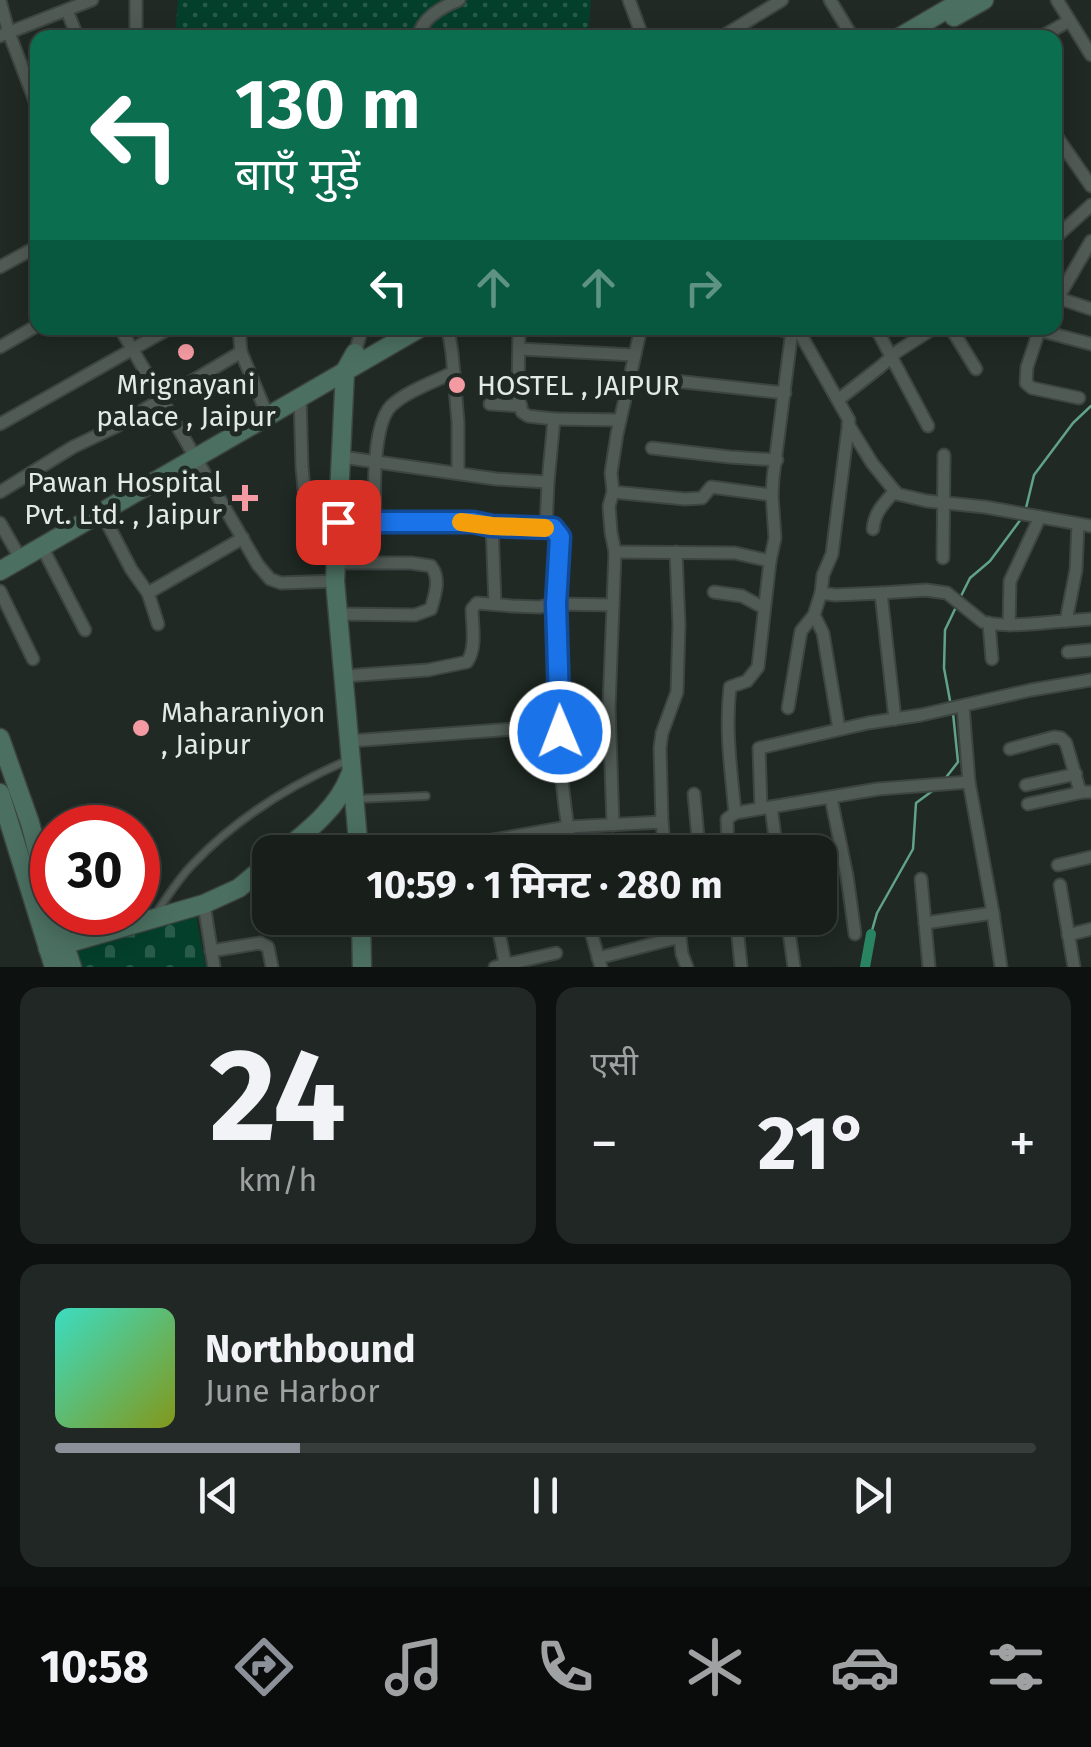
<!DOCTYPE html>
<html lang="hi">
<head>
<meta charset="utf-8">
<style>
	:root { --surface:#181f1b; --page:#212724; --text:#f1f3f6; --muted:#9fa2a3; --line:#363d3a; --accent:#8c9099 }
	body { margin:0; font-family:"Fira Sans","Noto Sans Devanagari",sans-serif; background:var(--page); color:var(--text); height:100vh; display:flex; flex-direction:column; font-size:38px; white-space:nowrap }
	* { box-sizing:border-box; margin:0 }
	p { font-size:32px; color:var(--muted) }
	.icon { flex:none; width:55px; height:55px; fill:none; stroke:currentColor; stroke-width:2; stroke-linecap:round; stroke-linejoin:round }
	.map { position:relative; height:967px; overflow:hidden }
	.panel { display:flex; flex-direction:column; gap:20px; padding:20px; background:#0d110f; flex:1 }
	.panel>* { flex:none }
	.guide { position:absolute; left:30px; top:30px; width:1032px; height:305px; border-radius:20px; box-shadow:0 5px 25px #0003,0 0 0 2px var(--line); background:#0b6e4f; color:#fff; overflow:hidden }
	.speed { position:absolute; left:30px; top:805px; display:flex; gap:20px; font-size:50px; font-weight:700; text-align:center }
	.speed>* { display:grid; place-content:center; width:130px; height:130px; border-radius:50%; background:var(--surface); box-shadow:0 5px 25px #0003,0 0 0 2px var(--line); line-height:1 }
	.speed .limit { border:15px solid #d22; background:#fff; color:#111 }
	.pin { position:absolute; display:grid; place-items:center; width:85px; height:85px; color:#fff; margin:-42px; border-radius:20px; box-shadow:0 5px 15px #0006 }
	.me { position:absolute; width:110px; margin:-55px; rotate:359deg; stroke-linejoin:round; filter:drop-shadow(0 0 8px #0008) }
	.turn { display:flex; align-items:center; gap:35px; height:210px; padding:0 40px; font-size:45px }
	.turn .icon { width:130px; height:130px; stroke-width:2.5 }
	.turn b { display:block; font-size:70px; line-height:85px }
	.lanes { display:flex; align-items:center; height:95px; padding:0 40px; background:#0003; justify-content:center; gap:50px; direction:ltr }
	.lanes .off { opacity:.35 }
	.big { font-size:75px; font-weight:700; line-height:1.1 }
	.panel .widget { flex:1; display:flex; flex-direction:column; justify-content:center; gap:15px; min-width:0; padding:0 35px; border-radius:20px; background:var(--page) }
	.panel .dial { align-items:center; gap:0 }
	.dial b { font-size:130px; line-height:1 }
	.song { display:flex; align-items:center; gap:30px }
	.cover { width:120px; height:120px; border-radius:15px; background:linear-gradient(135deg,hsl(170 70% 55%),hsl(70 70% 35%)) }
	.played { height:10px; border-radius:5px; background:linear-gradient(90deg,var(--accent) 25%,var(--line) 25%) }
	.keys { display:flex; justify-content:space-around; direction:ltr }
	.heat { display:flex; justify-content:space-between; align-items:center; font-size:55px; direction:ltr }
	.panel .tiles { flex:1; display:grid; gap:20px; grid-template-columns:1fr 1fr }
	.widget:last-child { grid-column:span 2 }
	.trip { position:absolute; left:252px; top:835px; width:585px; height:100px; border-radius:20px; background:var(--surface); box-shadow:0 5px 25px #0003,0 0 0 2px var(--line); font-weight:700; line-height:100px; text-align:center }
	.tab-bar { display:flex; height:160px; justify-content:space-around; align-items:center; background:#0a0c0b; color:var(--muted) }
	.tab-bar .icon { width:70px; height:70px }
	.tab-bar .selected { color:var(--accent) }
	.tab-bar b { font-size:45px; color:var(--text) }
	.map>svg:first-child { display:block }
</style>
</head>
<body>
<div class="map">
<svg width="1091" height="967" viewBox="0 0 1091 967">
	<defs>
		<pattern id="cemetery-stones" width="16" height="16" patternUnits="userSpaceOnUse" patternTransform="scale(2.5)"><rect width="16" height="16" fill="#043f2b"/><path d="M2 7V4a2 2 0 0 1 4 0v3zM10 15v-3a2 2 0 0 1 4 0v3z" fill="#285b4a"/></pattern>
		<pattern id="park-dots" width="8" height="8" patternUnits="userSpaceOnUse" patternTransform="scale(2.5)"><rect width="8" height="8" fill="#043f2b"/><path d="M2 2h.1M6 6h.1" fill="none" stroke="#285b4a" stroke-width="1.8" stroke-linecap="round"/></pattern>
	</defs>
	<rect width="100%" height="100%" fill="#202924"/>
	<path fill="url(#cemetery-stones)" d="M195 911 206 967H81L76 952Z"/>
	<path fill="url(#park-dots)" d="M178 0H591L588 37 175 38Z"/>
	<g fill="none" stroke-linecap="round" stroke-linejoin="round">
		<g stroke="#61a28a" stroke-width="2.5">
			<path d="M1026 508 1034 475 1073 423 1091 406"/>
			<path d="M959 600 970 578 990 561 1021 519"/>
			<path d="M951 706 944 668 945 630 956 607"/>
			<path d="M944 780 958 762 953 713"/>
			<path d="M871 934 877 913 913 849 916 803 935 789"/>
		</g>
		<path stroke="#298462" stroke-width="10" d="M865 967 871 934"/>
		<defs>
			<g id="lane">
				<path d="M356 799 426 796"/>
				<path d="M156 913C168 896 179 878 193 864 237 818 288 786 346 761"/>
			</g>
			<g id="street">
				<path d="M136 0V38"/>
				<path d="M629 0 643 38"/>
				<path d="M830 0 853 38"/>
				<path d="M1057 0 1091 55"/>
				<path d="M0 1 9 33 38 109"/>
				<path d="M67 11 78 38"/>
				<path d="M0 36 92 0"/>
				<path d="M418 38C421 18 442 7 459 0"/>
				<path d="M720 38 782 0"/>
				<path d="M1039 38 1069 21"/>
				<path d="M1055 134 1091 186"/>
				<path d="M1055 238 1091 205"/>
				<path d="M0 267 38 246"/>
				<path d="M1058 298 1091 309"/>
				<path d="M1055 303 1091 241"/>
				<path d="M120 328 258 565 270 579 281 583 335 581"/>
				<path d="M239 328 241 352 264 407"/>
				<path d="M448 328 452 353 458 422V472"/>
				<path d="M771 328 793 332"/>
				<path d="M797 328 849 420 832 554 823 575 821 593 835 595 881 593 895 719"/>
				<path d="M876 328 928 426"/>
				<path d="M951 328 976 369"/>
				<path d="M1040 328 1027 367 1026 383 1032 388 1079 398"/>
				<path d="M1038 330 1091 344"/>
				<path d="M0 347 38 325"/>
				<path d="M520 349 634 355"/>
				<path d="M355 353 362 328"/>
				<path d="M675 381 785 393"/>
				<path d="M300 397 302 467 306 510"/>
				<path d="M838 400 880 367 898 351 934 328"/>
				<path d="M490 404 521 406"/>
				<path d="M554 419 620 420"/>
				<path d="M0 424 170 328"/>
				<path d="M848 424 872 463 897 494 927 501 985 507 1091 526"/>
				<path d="M652 448 730 457 777 460"/>
				<path d="M342 457 496 479 548 482 554 419 528 416 522 412 518 395 519 328"/>
				<path d="M0 492 73 447 115 427 241 352"/>
				<path d="M613 492 685 499 702 498 711 487 772 495"/>
				<path d="M101 511 131 569 148 593"/>
				<path d="M338 522H473L492 526"/>
				<path d="M0 523 15 549"/>
				<path d="M377 523 375 515C374 489 373 424 391 406 407 391 434 382 454 372"/>
				<path d="M546 528 548 482"/>
				<path d="M873 529C874 513 884 503 895 491"/>
				<path d="M42 547 85 630"/>
				<path d="M615 552 735 553 770 561"/>
				<path d="M943 558 944 455"/>
				<path d="M336 563H411L431 566C441 579 435 594 431 609L415 615 339 614"/>
				<path d="M0 591 33 659"/>
				<path d="M714 592 742 596 764 608"/>
				<path d="M881 593 926 590 947 593 983 622C1010 628 1038 623 1066 621L1076 570 1078 524"/>
				<path d="M495 604 492 526 553 528 560 537C555 641 553 750 572 852"/>
				<path d="M613 605 609 707 613 825"/>
				<path d="M814 615 823 633 839 729"/>
				<path d="M1066 621 1091 619"/>
				<path d="M989 623 992 659"/>
				<path d="M158 624 148 593 243 538"/>
				<path d="M1009 625 1010 581 1040 517"/>
				<path d="M1068 652 1091 650"/>
				<path d="M345 676 428 670 467 662C477 648 472 625 472 609L477 603 512 606 539 607 556 604 613 605 615 552 611 532 609 506 613 492 611 473 617 434 641 328"/>
				<path d="M963 706 969 782"/>
				<path d="M788 708 801 631 814 615 821 593"/>
				<path d="M350 741 514 729"/>
				<path d="M1010 749 1054 737 1061 738 1066 743 1079 788 1083 792H1091"/>
				<path d="M1026 785 1076 774"/>
				<path d="M694 794 699 848"/>
				<path d="M831 798 847 876 855 934"/>
				<path d="M1028 804 1083 792"/>
				<path d="M771 807 777 852"/>
				<path d="M761 808 759 748 868 723 921 715 1031 690 1091 680"/>
				<path d="M735 813 878 789 969 782 993 913"/>
				<path d="M662 822 660 748 662 733 677 692 679 625 676 552"/>
				<path d="M665 851 728 848"/>
				<path d="M423 852 568 827 662 822 665 852"/>
				<path d="M728 852 727 819 735 813C731 770 725 730 730 687L747 681 758 667 770 561 775 538 772 495 773 478 791 338 795 328"/>
				<path d="M1058 865 1091 857"/>
				<path d="M921 879 925 923"/>
				<path d="M1060 885 1074 967"/>
				<path d="M204 904 214 967"/>
				<path d="M496 918 506 967"/>
				<path d="M587 918 601 967"/>
				<path d="M736 918 741 966"/>
				<path d="M787 918 794 967"/>
				<path d="M362 931 431 918"/>
				<path d="M1068 935 1091 929"/>
				<path d="M680 937 682 954 687 967"/>
				<path d="M211 951 260 943 268 947 272 967"/>
				<path d="M598 958 680 937 676 918"/>
				<path d="M495 967 556 953"/>
				<path d="M929 967 925 923 993 913 1001 967"/>
			</g>
			<g id="secondary">
				<path d="M954 17 984 0"/>
				<path d="M898 38 963 0"/>
				<path d="M355 353 345 371 335 581 359 852"/>
				<path d="M0 571 420 328"/>
				<path d="M0 738 30 823 52 906"/>
				<path d="M0 793 54 967"/>
				<path d="M282 852C307 832 339 807 350 775"/>
				<path d="M54 912 72 967"/>
				<path d="M361 918 362 967"/>
				<path d="M48 949 204 904 239 888 270 862"/>
			</g>
		</defs>
		<use href="#lane" stroke="#3d4542" stroke-width="10"/>
		<use href="#street" stroke="#3d4542" stroke-width="15"/>
		<use href="#secondary" stroke="#3d4542" stroke-width="21"/>
		<use href="#lane" stroke="#515b56" stroke-width="6"/>
		<use href="#street" stroke="#515b56" stroke-width="11"/>
		<use href="#secondary" stroke="#4b7061" stroke-width="18"/>
	</g>
	<g fill="none" stroke-linecap="round" stroke-linejoin="round">
		<defs>
			<path id="route" d="M338 522H473L492 526 553 528 560 537 556 604 560 732"/>
		</defs>
		<use href="#route" stroke="#114b97" stroke-width="25"/>
		<use href="#route" stroke="#1a73e8" stroke-width="18"/>
		<path stroke="#f59e0b" stroke-width="18" d="M461 522 492 526 545 528"/>
	</g>
	<g fill="#f49aa2" stroke="#202924" stroke-width="4">
		<circle cx="186" cy="352" r="10"/>
		<circle cx="457" cy="385" r="10"/>
		<path d="M240 483h10v10h10v10h-10v10h-10v-10h-10v-10h10z"/>
		<circle cx="141" cy="728" r="10"/>
	</g>
	<g text-anchor="middle" stroke-width="10" stroke-linejoin="round" paint-order="stroke">
		<g font-size="28" fill="#e3e9e6" stroke="#202924" text-anchor="start">
			<text x="186" y="394" text-anchor="middle">Mrignayani<tspan x="186" dy="32">palace , Jaipur</tspan></text>
			<text x="477" y="395">HOSTEL , JAIPUR</text>
			<text x="222" y="492" text-anchor="end">Pawan Hospital<tspan x="222" dy="32">Pvt. Ltd. , Jaipur</tspan></text>
			<text x="161" y="722">Maharaniyon<tspan x="161" dy="32">, Jaipur</tspan></text>
		</g>
	</g>
</svg>
<div class="speed"><div class="limit">30</div></div>
<div class="pin" style="left:338px;top:522px;background:#d93025"><svg class="icon" aria-label="arrive" viewBox="0 0 24 24"><path d="M6 21V4h12l-3 4 3 4H6"/></svg></div>
<svg class="me" style="left:560px;top:732px" viewBox="-20 -20 40 40"><circle r="17" fill="#1a73e8" stroke="#fff" stroke-width="3"/><path d="M0-11L8 9 0 5-8 9z" fill="#fff"/></svg>
<div class="trip">10:59 · 1 मिनट · 280 m</div>
<div class="guide">
<div class="turn"><svg class="icon" aria-label="left" viewBox="0 0 24 24"><path d="M17 20v-9H6M10 6l-5 5 5 5"/></svg><div><b>130 m</b>बाएँ मुड़ें</div></div>
<div class="lanes"><svg class="icon" aria-label="left" viewBox="0 0 24 24"><path d="M17 20v-9H6M10 6l-5 5 5 5"/></svg><svg class="icon off" aria-label="ahead" viewBox="0 0 24 24"><path d="M12 20V5M6 11l6-6 6 6"/></svg><svg class="icon off" aria-label="ahead" viewBox="0 0 24 24"><path d="M12 20V5M6 11l6-6 6 6"/></svg><svg class="icon off" aria-label="right" viewBox="0 0 24 24"><path d="M7 20v-9h11M14 6l5 5-5 5"/></svg></div>
</div>
</div>
<section class="panel">
<div class="tiles">
<div class="widget dial"><b>24</b><p>km/h</p></div>
<div class="widget"><p>एसी</p>
<div class="heat"><a>−</a><b class="big">21°</b><a>+</a></div>
</div>
<div class="widget">
<div class="song"><i class="cover"></i><div><b>Northbound</b><p>June Harbor</p></div></div>
<div class="played"></div>
<div class="keys"><svg class="icon" aria-label="previous" viewBox="0 0 24 24"><path d="M18 5L8 12l10 7zM5 5v14"/></svg><svg class="icon" aria-label="pause" viewBox="0 0 24 24"><path d="M8 5v14M16 5v14"/></svg><svg class="icon" aria-label="next" viewBox="0 0 24 24"><path d="M6 5l10 7-10 7zM19 5v14"/></svg></div>
</div>
</div>
</section>
<nav class="tab-bar">
<b>10:58</b>
<svg class="icon selected" aria-label="directions" viewBox="0 0 24 24"><path d="M12 3l9 9-9 9-9-9zM9 14v-3h6M13 9l2 2-2 2"/></svg>
<svg class="icon" aria-label="music" viewBox="0 0 24 24"><path d="M9 18V5l10-2v13"/><circle cx="6" cy="18" r="3"/><circle cx="16" cy="16" r="3"/></svg>
<svg class="icon" aria-label="phone" viewBox="0 0 24 24"><path d="M5 4h4l2 5-3 2q2 4 5 5l2-3 5 2v4C11 20 4 13 5 4z"/></svg>
<svg class="icon" aria-label="climate" viewBox="0 0 24 24"><path d="M12 3v18M4 7l16 10M4 17L20 7"/></svg>
<svg class="icon" aria-label="car" viewBox="0 0 24 24"><path d="M5 17H2v-5l4-1 3-4h7l3 4 3 1v5h-3M9 17h6M6 11h13"/><circle cx="7" cy="17" r="2"/><circle cx="17" cy="17" r="2"/></svg>
<svg class="icon" aria-label="filters" viewBox="0 0 24 24"><path d="M4 7h16M4 17h16"/><circle cx="9" cy="7" r="2"/><circle cx="15" cy="17" r="2"/></svg>
</nav>
</body>
</html>
